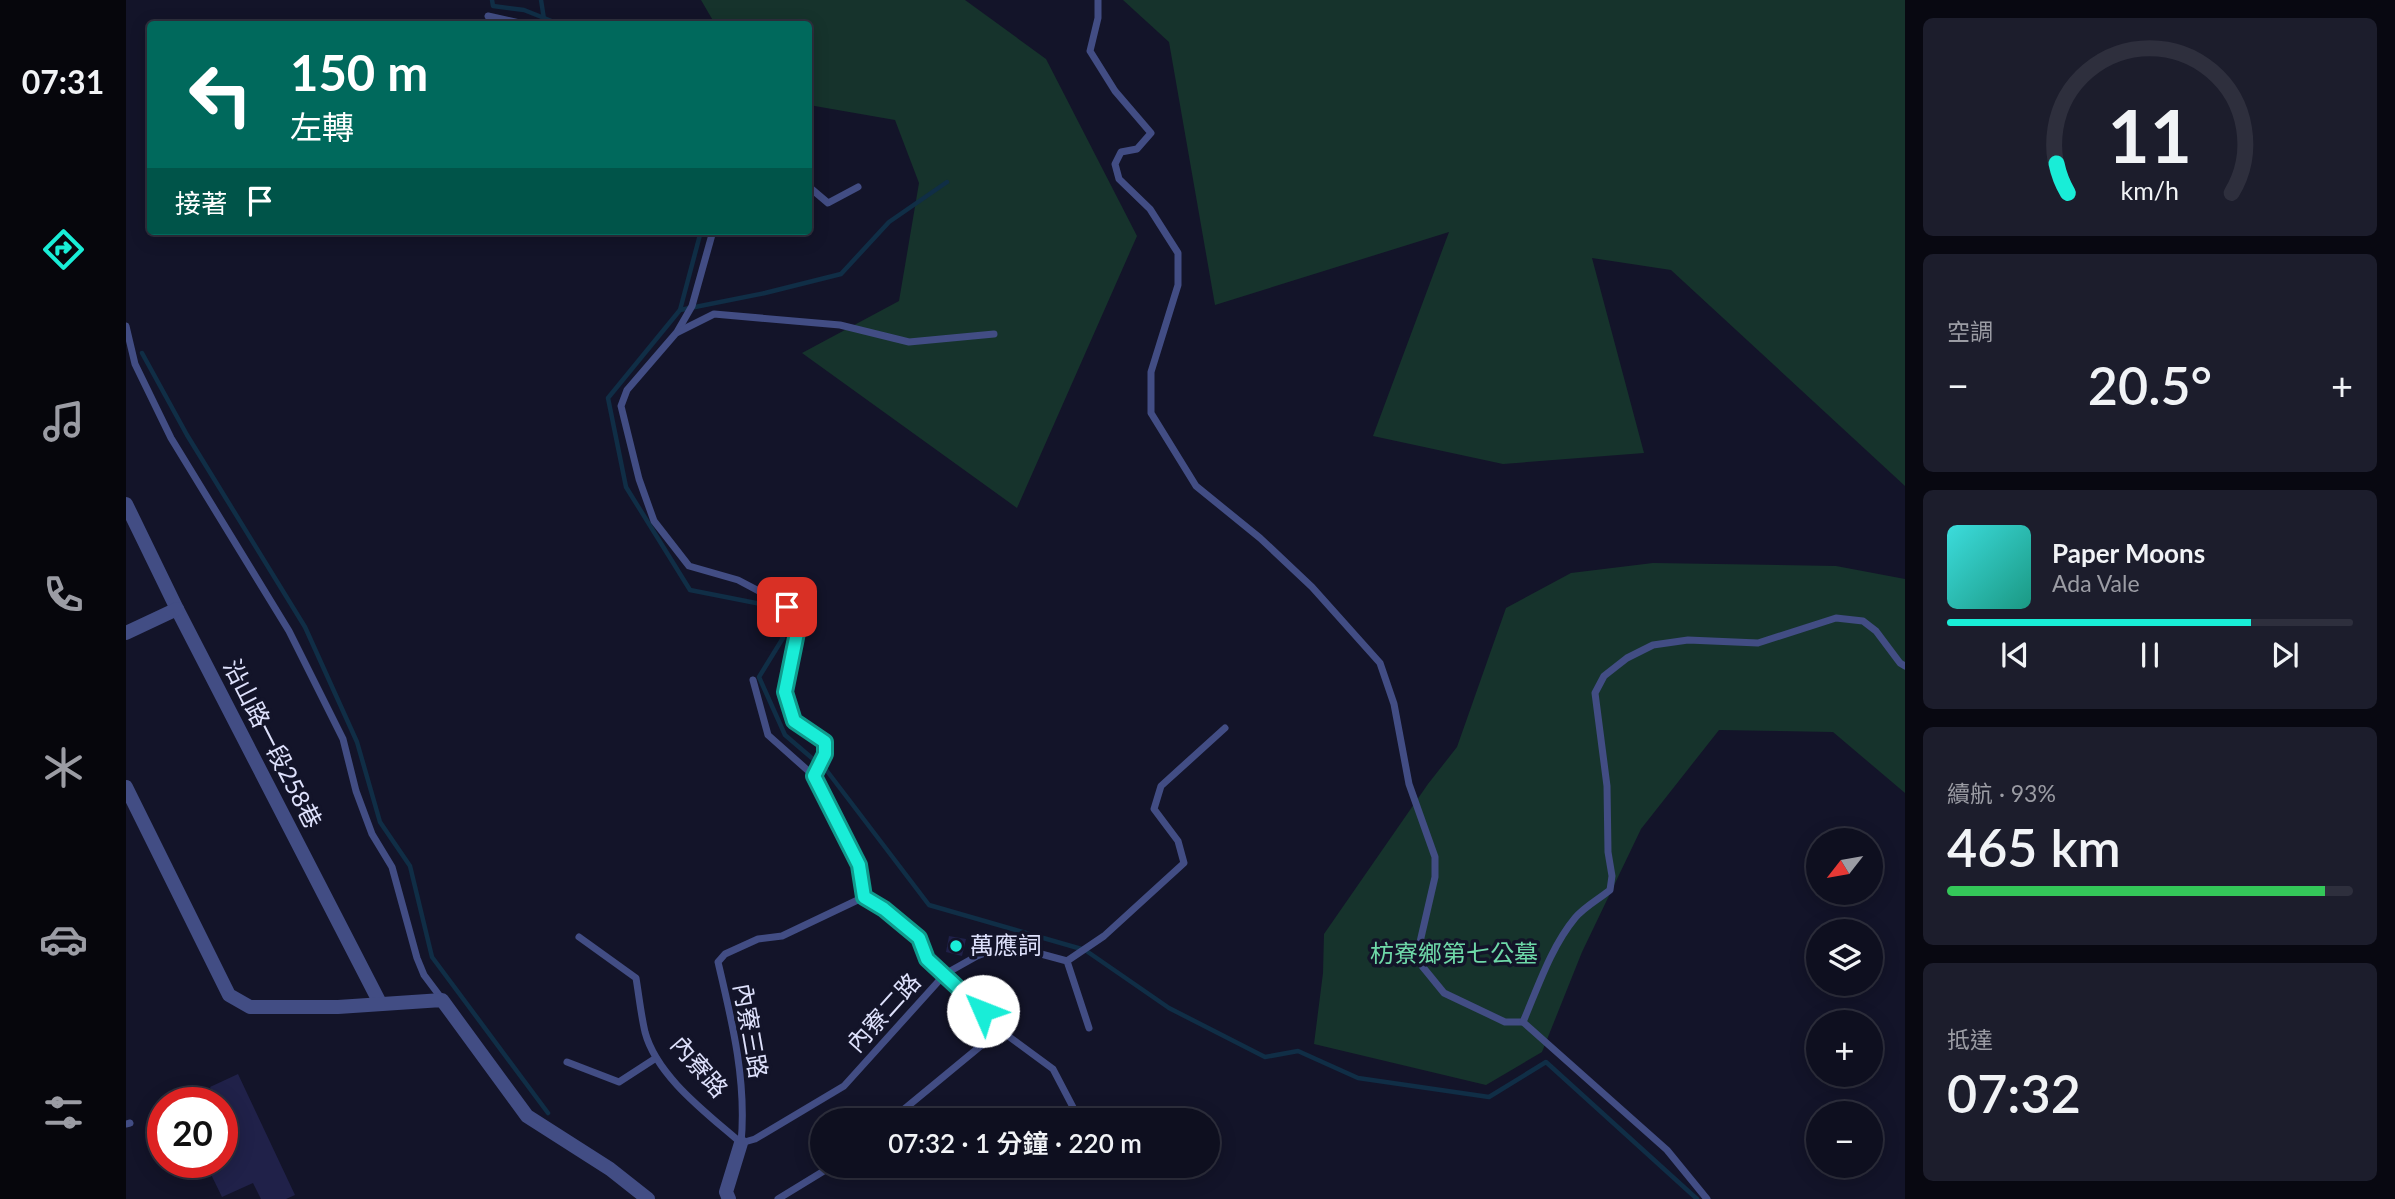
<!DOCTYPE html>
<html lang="zh-TW">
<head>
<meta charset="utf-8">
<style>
	:root { --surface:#0e0f1f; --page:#1c1d2c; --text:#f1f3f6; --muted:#9b9ca4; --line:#2e2f3d; --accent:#19edd7 }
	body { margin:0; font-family:Lato,"Noto Sans TC",sans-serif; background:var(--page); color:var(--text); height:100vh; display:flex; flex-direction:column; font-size:26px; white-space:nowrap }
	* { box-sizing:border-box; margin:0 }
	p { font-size:23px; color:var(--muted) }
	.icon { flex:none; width:38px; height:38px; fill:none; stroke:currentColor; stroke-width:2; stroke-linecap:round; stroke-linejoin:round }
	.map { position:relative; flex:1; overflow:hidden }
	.side { display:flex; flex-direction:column; gap:18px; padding:18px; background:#080811; width:490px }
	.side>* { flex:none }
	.banner { position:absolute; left:21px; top:21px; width:665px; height:214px; border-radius:7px; box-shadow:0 4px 18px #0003,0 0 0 2px var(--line); background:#00695c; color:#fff; overflow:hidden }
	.needle { width:46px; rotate:239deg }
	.tools { position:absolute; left:1680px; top:828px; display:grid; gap:14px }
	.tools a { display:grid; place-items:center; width:77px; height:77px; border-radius:50%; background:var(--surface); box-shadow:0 4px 18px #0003,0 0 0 2px var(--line); font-size:35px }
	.speed { position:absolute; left:21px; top:1087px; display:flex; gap:14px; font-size:35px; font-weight:700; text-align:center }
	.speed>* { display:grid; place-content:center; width:91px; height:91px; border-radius:50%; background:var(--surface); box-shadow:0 4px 18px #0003,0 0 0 2px var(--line); line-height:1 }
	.speed .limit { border:10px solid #d22; background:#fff; color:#111 }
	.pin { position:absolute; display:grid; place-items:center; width:60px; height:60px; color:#fff; margin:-30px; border-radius:14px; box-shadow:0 4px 10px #0006 }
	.me { position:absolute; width:77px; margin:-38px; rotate:314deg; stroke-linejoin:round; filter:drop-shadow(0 0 5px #0008) }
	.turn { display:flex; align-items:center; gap:24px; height:147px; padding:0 28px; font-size:32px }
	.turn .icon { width:91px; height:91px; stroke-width:2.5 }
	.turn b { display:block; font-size:49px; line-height:60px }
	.then { display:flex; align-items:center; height:66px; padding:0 28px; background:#0003; gap:14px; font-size:26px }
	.big { font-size:52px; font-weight:600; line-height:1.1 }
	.side .widget { flex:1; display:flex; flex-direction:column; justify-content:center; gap:10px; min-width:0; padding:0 24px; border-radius:10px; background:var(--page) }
	.side .dial { align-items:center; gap:0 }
	.dial svg { height:182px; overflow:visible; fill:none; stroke:var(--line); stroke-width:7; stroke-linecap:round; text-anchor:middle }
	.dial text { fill:var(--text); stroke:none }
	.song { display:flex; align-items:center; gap:21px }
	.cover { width:84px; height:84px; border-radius:10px; background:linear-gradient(135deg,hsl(180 70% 55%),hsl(170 70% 35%)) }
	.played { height:7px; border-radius:4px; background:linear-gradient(90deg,var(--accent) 75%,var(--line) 75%) }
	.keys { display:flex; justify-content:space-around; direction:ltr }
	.heat { display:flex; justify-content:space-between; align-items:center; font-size:38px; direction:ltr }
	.charge { height:10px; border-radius:5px; background:linear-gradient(90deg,#34c759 93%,var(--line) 0) }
	.trip { position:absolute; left:684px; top:1108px; width:410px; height:70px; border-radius:35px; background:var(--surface); box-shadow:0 4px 18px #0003,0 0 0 2px var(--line); font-weight:600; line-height:70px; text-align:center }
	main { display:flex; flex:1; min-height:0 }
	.tab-bar { display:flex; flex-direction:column; width:126px; justify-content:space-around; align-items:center; background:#06060c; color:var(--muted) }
	.tab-bar .icon { width:49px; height:49px }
	.tab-bar .active { color:var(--accent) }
	.tab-bar b { font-size:32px; color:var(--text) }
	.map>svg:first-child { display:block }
</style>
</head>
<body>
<main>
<nav class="tab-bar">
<b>07:31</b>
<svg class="icon active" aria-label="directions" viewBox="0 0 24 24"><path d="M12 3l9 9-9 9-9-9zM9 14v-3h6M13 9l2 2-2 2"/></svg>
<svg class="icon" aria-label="music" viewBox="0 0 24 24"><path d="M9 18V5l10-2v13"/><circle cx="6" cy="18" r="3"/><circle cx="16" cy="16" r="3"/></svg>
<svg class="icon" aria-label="phone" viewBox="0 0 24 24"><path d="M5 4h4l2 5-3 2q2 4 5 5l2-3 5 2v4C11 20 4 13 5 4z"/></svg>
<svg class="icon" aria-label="climate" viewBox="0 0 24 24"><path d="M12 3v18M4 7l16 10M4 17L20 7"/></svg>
<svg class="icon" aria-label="car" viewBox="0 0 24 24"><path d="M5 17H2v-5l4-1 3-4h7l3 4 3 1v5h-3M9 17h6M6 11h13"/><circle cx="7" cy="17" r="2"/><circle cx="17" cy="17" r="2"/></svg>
<svg class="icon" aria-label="filters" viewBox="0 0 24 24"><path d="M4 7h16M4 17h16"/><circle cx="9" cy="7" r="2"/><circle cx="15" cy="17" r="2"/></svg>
</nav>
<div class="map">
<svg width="1779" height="1199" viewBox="0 0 1779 1199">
	<rect width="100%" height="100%" fill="#131429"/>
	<g fill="#16332c">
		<path d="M575 0H839L920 59 1011 236 891 508 676 353 773 301 793 183 769 120 683 105 682 24H589Z"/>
		<path d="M997 0H1779V486L1545 270 1466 258 1518 453 1377 464 1247 436 1323 232 1089 305 1043 42Z"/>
		<path d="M1527 563 1710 566 1779 579V793L1707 732 1593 730 1515 829 1456 952 1416 1052 1360 1085 1188 1044 1197 973 1198 934 1302 784 1331 747 1380 608 1445 573Z"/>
	</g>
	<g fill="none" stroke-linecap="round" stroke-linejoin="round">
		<g stroke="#102e46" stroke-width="4.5">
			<path d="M366 0 367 6 398 10 433 24"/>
			<path d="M415 0 418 19"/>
			<path d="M575 231 554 310 482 398 500 487 564 590 635 604 657 638 633 677 659 735 701 771 803 905 959 950 1043 1008 1139 1057 1172 1051 1232 1078 1363 1097 1420 1062 1571 1199"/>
			<path d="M554 310 639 293 715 274 763 222 821 182"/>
			<path d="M16 353 61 435 179 627 231 742 254 822 284 866 306 957 422 1113"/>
		</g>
	</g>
	<g fill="#202149">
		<path d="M823 936 840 939 836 956 820 952Z"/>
		<path d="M112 1074 169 1195 160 1199H135L127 1183 96 1197 79 1162H96V1102H91L84 1087Z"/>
	</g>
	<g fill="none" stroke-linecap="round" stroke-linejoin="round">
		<g stroke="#424d84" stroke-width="7">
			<path d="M972 0V18L964 51 989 91 1025 133 1011 149 995 152 989 164 993 179 1024 209 1052 253V285L1025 372V413L1070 486 1134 538 1186 587 1254 663 1268 704 1283 784 1309 857V877L1294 942 1296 966 1318 993 1379 1022H1397C1412 987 1425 947 1449 918 1458 907 1473 899 1484 890L1486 876 1482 852 1481 786 1469 693 1478 676 1501 658 1527 645 1562 640 1632 643 1710 618 1737 621 1750 631 1774 663 1779 666"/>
			<path d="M362 16 398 24"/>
			<path d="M682 186 702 203 732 187"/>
			<path d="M587 231 566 306 551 332 501 390 495 406 513 479 528 521 563 566 612 580 661 606 672 628 659 693 668 721 699 742 700 754 688 776"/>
			<path d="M0 326 9 364 45 438 163 631 217 739 230 791 246 834 266 867 291 958 298 975 316 999"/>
			<path d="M552 332 588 314 714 325 783 342 868 334"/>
			<path d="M627 680 642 735 688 776 733 865 738 897 758 909 793 938 801 959 874 1030 927 1069 949 1111 951 1120"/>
			<path d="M453 937 510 978C513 996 515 1015 519 1032 531 1077 582 1114 615 1143"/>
			<path d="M1397 1022 1541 1150 1581 1199"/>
			<path d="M963 1028 941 961 978 936 1058 863 1052 841 1028 809 1035 786 1099 728"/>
			<path d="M441 1062 493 1082 530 1058"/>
			<path d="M765 1120 874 1030"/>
			<path d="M0 1124 4 1123"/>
			<path d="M615 1143 629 1139 718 1086 819 974 851 956 870 949 893 948 941 961"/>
			<path d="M615 1143C621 1082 606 1021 592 962L599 954 632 939 656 936 738 897"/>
			<path d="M652 1199 706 1166"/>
		</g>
		<g stroke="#424d84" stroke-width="14">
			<path d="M0 504 51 609 254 1003"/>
			<path d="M0 633 51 609"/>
			<path d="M0 787 103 995 124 1007H212L316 1000 401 1116 484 1169 522 1199"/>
			<path d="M603 1199 600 1192 615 1143"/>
		</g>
	</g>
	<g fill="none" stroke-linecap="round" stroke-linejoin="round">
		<defs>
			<path id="route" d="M661 607 672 628 659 692 668 721 699 742V754L688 776 733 865 738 897 758 909 793 938 801 959 857 1011"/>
		</defs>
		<use href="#route" stroke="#109a8c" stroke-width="18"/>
		<use href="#route" stroke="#19edd7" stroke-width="12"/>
	</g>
	<circle fill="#19edd7" stroke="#131429" stroke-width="2.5" cx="830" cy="946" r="7"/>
	<g text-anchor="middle" stroke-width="7" stroke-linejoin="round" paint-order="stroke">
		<g font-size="24" fill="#dee1fc" stroke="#131429">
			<text transform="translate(146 744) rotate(63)" y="8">沿山路一段258巷</text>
			<text transform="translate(758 1013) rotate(-48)" y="8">內寮二路</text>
			<text transform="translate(624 1031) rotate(80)" y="8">內寮三路</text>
			<text transform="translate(573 1067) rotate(49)" y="8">內寮路</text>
		</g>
		<g font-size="24" fill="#dee1fc" stroke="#131429" text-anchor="start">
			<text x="844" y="954">萬應詞</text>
		</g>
		<g font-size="24" fill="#6ed8a8" stroke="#131429">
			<text x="1328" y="962">枋寮鄉第七公墓</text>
		</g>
	</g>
</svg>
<div class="tools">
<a><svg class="needle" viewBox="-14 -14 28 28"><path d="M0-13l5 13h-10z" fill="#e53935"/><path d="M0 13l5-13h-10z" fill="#9b9ca4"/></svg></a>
<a><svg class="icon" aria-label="layers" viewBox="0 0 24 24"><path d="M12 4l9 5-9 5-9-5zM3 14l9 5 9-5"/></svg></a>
<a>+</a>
<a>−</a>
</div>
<div class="speed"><div class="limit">20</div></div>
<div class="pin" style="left:661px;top:607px;background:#d93025"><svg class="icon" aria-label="arrive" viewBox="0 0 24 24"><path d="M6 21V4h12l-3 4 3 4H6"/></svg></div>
<svg class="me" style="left:857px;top:1011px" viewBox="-20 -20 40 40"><circle r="19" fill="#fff"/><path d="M0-13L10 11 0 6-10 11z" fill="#19edd7"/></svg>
<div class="trip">07:32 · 1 分鐘 · 220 m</div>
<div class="banner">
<div class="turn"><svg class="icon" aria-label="left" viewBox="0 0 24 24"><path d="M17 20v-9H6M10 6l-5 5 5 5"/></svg><div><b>150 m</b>左轉</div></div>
<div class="then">接著<svg class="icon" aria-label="arrive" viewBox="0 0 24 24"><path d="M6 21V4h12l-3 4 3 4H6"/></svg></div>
</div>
</div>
<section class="side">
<div class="widget dial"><svg viewBox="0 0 100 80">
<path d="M14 69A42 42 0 1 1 86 69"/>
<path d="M14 69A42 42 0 0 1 9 56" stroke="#19edd7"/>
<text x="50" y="56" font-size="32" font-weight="700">11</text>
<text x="50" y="72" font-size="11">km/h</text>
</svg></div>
<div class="widget"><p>空調</p>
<div class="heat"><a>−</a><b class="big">20.5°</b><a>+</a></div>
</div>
<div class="widget">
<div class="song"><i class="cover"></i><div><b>Paper Moons</b><p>Ada Vale</p></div></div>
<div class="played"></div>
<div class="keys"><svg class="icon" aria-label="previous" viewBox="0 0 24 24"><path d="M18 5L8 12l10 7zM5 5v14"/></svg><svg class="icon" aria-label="pause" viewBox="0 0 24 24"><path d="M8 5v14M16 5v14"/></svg><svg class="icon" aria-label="next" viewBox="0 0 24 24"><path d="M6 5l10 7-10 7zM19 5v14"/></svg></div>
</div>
<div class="widget"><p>續航 · 93%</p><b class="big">465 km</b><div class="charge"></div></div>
<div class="widget"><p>抵達</p><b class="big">07:32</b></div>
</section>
</main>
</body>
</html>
